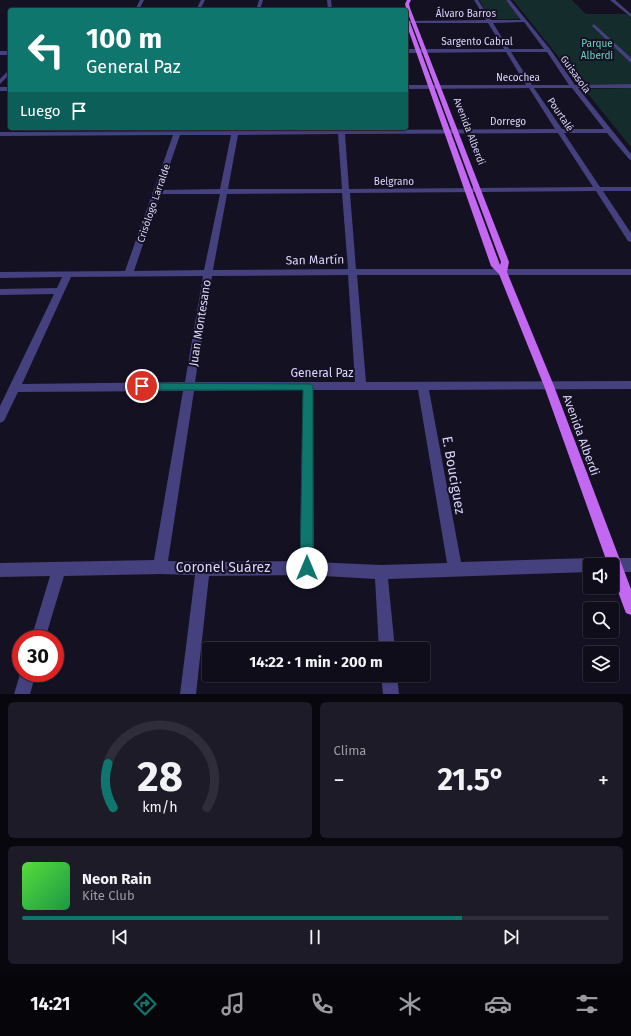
<!DOCTYPE html>
<html lang="es">
<head>
<meta charset="utf-8">
<style>
	:root { --surface:#0f0d1a; --page:#1d1b27; --text:#f1f3f6; --muted:#9b9ca2; --line:#2f2d39; --accent:#0f766e }
	body { margin:0; font-family:"Fira Sans",sans-serif; background:var(--page); color:var(--text); height:100vh; display:flex; flex-direction:column; font-size:15px; white-space:nowrap }
	* { box-sizing:border-box; margin:0 }
	p { font-size:13px; color:var(--muted) }
	.icon { flex:none; width:22px; height:22px; fill:none; stroke:currentColor; stroke-width:2; stroke-linecap:round; stroke-linejoin:round }
	.map { position:relative; height:694px; overflow:hidden }
	.sheet { display:flex; flex-direction:column; gap:8px; padding:8px; background:#08070e; flex:1 }
	.sheet>* { flex:none }
	.hud { position:absolute; left:8px; top:8px; width:400px; height:122px; border-radius:4px; box-shadow:0 1px 3px #0004,0 0 0 1px var(--line); background:#0f766e; color:#fff; overflow:hidden }
	.tools { position:absolute; left:583px; top:558px; display:grid; gap:8px }
	.tools a { display:grid; place-items:center; width:36px; height:36px; border-radius:4px; background:var(--surface); box-shadow:0 1px 3px #0004,0 0 0 1px var(--line); font-size:20px }
	.speed { position:absolute; left:12px; top:630px; display:flex; gap:8px; font-size:20px; font-weight:700; text-align:center }
	.speed>* { display:grid; place-content:center; width:52px; height:52px; border-radius:50%; background:var(--surface); box-shadow:0 1px 3px #0004,0 0 0 1px var(--line); line-height:1 }
	.speed .limit { border:6px solid #d22; background:#fff; color:#111 }
	.pin { position:absolute; display:grid; place-items:center; width:34px; height:34px; color:#fff; margin:-17px; border:2px solid #fff; border-radius:50%; box-shadow:0 1px 4px #0007 }
	.me { position:absolute; width:44px; margin:-22px; rotate:0deg; stroke-linejoin:round; filter:drop-shadow(0 0 3px #0008) }
	.turn { display:flex; align-items:center; gap:14px; height:84px; padding:0 12px; font-size:18px }
	.turn .icon { width:52px; height:52px; stroke-width:2.5 }
	.turn b { display:block; font-size:28px; line-height:34px }
	.then { display:flex; align-items:center; height:38px; padding:0 12px; background:#0003; gap:8px; font-size:15px }
	.big { font-size:30px; font-weight:700; line-height:1.1 }
	.sheet .widget { flex:1; display:flex; flex-direction:column; justify-content:center; gap:6px; min-width:0; padding:0 14px; border-radius:6px; background:var(--page) }
	.sheet .dial { align-items:center; gap:0 }
	.dial svg { height:104px; overflow:visible; fill:none; stroke:var(--line); stroke-width:7; stroke-linecap:round; text-anchor:middle }
	.dial text { fill:var(--text); stroke:none }
	.song { display:flex; align-items:center; gap:12px }
	.cover { width:48px; height:48px; border-radius:6px; background:linear-gradient(135deg,hsl(110 70% 55%),hsl(140 70% 35%)) }
	.played { height:4px; border-radius:2px; background:linear-gradient(90deg,var(--accent) 75%,var(--line) 75%) }
	.keys { display:flex; justify-content:space-around; direction:ltr }
	.heat { display:flex; justify-content:space-between; align-items:center; font-size:22px; direction:ltr }
	.sheet .tiles { flex:1; display:grid; gap:8px; grid-template-columns:1fr 1fr }
	.widget:last-child { grid-column:span 2 }
	.trip { position:absolute; left:202px; top:642px; width:228px; height:40px; border-radius:4px; background:var(--surface); box-shadow:0 1px 3px #0004,0 0 0 1px var(--line); font-weight:700; line-height:40px; text-align:center }
	.menu { display:flex; height:64px; justify-content:space-around; align-items:center; background:#06050a; color:var(--muted) }
	.menu .icon { width:28px; height:28px }
	.menu .on { color:var(--accent) }
	.menu b { font-size:18px; color:var(--text) }
	.map>svg:first-child { display:block }
</style>
</head>
<body>
<div class="map">
<svg width="631" height="694" viewBox="0 0 631 694">
	<rect width="100%" height="100%" fill="#141123"/>
	<g fill="#142c2c">
		<path d="M479 0H506L521 19H491Z"/>
		<path d="M513 0H572L586 14H627L631 18V84L581 85Z"/>
		<path d="M631 88V147L584 89Z"/>
	</g>
	<g fill="none" stroke-linecap="round" stroke-linejoin="round">
		<g fill="#45407e" fill-rule="evenodd">
			<path d="M140 0H144L139 10H135Z"/>
			<path d="M201 0H205L200 10H196Z"/>
			<path d="M259 0H263L260 10H256Z"/>
			<path d="M327 0H331L332 10H328Z"/>
			<path d="M474 0H478L491 20H521L506 0H510L550 49 575 85 631 84V88H578L631 154V160L629 159 607 133H564L600 187H631V191H603L631 233V242L628 241 596 191 350 193 356 269H631V275H357L366 382 631 381V389L429 390 461 562 590 558 595 560 597 565H590V572L388 579 395 649H379L375 579 307 575 209 576 196 694H180L195 575 160 574 64 576 45 639H31L50 576 0 577V563L154 560 183 391 18 392 4 421 0 423V406L54 294 0 295V289L57 288 62 277 0 278V272L125 271 173 135 0 136V132L232 131 233 128H239V131L338 130V128H344V130L555 129 529 88 406 89V85H526L506 52 406 53V49H504L488 23H406V21L486 20ZM524 22 544 49H509L493 23ZM511 52H547L569 85H532ZM534 88H572L604 129H562ZM558 133 593 187 349 189 345 134ZM338 134 342 189H228L238 135ZM180 135H231L220 189 161 190ZM342 193 348 269 213 270 227 194ZM160 194H220L204 270 134 271ZM348 275 355 382H195L212 276ZM203 276 185 382 22 384 71 277ZM303 390 300 561 203 562 168 561 194 391ZM313 390H418L447 563 381 565 314 562Z"/>
			<path d="M610 0H615L631 14V17Z"/>
			<path d="M594 24 631 58V63L592 26Z"/>
			<rect x="0" y="51" width="10" height="4"/>
			<path d="M10 69V74L0 84V79Z"/>
			<rect x="0" y="87" width="10" height="4"/>
			<path d="M608 558H631V572H612V565H601L603 560Z"/>
			<path d="M21 671V673H36L30 694H14Z"/>
			<path d="M381 675H397L399 694H383Z"/>
		</g>
		<path fill="#c368f1" fill-rule="evenodd" d="M407 0H411L409 4 410 8 509 262 507 272 554 386 631 589V615L626 613 624 608 612 575V565H608L544 386 499 274 491 266 406 23V16L408 17 500 265 501 262 406 8 405 4Z"/>
	</g>
	<path fill="#0f766e" stroke="#0a4d48" d="M142 383 311 384 313 386V568L311 572 307 574 302 572 300 568 303 390H142L138 389 137 386 138 384Z"/>
	<g text-anchor="middle" stroke-width="4" stroke-linejoin="round" paint-order="stroke">
		<g font-size="10" fill="#dcd6fb" stroke="#141123">
			<text x="466" y="17">Álvaro Barros</text>
			<text x="477" y="45">Sargento Cabral</text>
			<text transform="translate(576 74) rotate(54)" y="4">Guisasola</text>
			<text x="518" y="81">Necochea</text>
			<text transform="translate(561 114) rotate(56)" y="4">Pourtalé</text>
			<text x="508" y="125">Dorrego</text>
			<text transform="translate(470 131) rotate(69)" y="4">Avenida Alberdi</text>
			<text x="394" y="185">Belgrano</text>
			<text transform="translate(153 203) rotate(-71)" y="4">Crisólogo Larralde</text>
		</g>
		<g font-size="10" fill="#69d4be" stroke="#141123">
			<text x="597" y="47">Parque<tspan x="597" dy="12">Alberdi</tspan></text>
		</g>
		<g font-size="12" fill="#dcd6fb" stroke="#141123">
			<text transform="translate(315 260) rotate(-1)" y="4">San Martín</text>
			<text transform="translate(200 323) rotate(-81)" y="4">Juan Montesano</text>
			<text x="322" y="377">General Paz</text>
			<text transform="translate(581 435) rotate(70)" y="4">Avenida Alberdi</text>
		</g>
		<g font-size="14" fill="#dcd6fb" stroke="#141123">
			<text transform="translate(454 475) rotate(80)" y="5">E. Bouciguez</text>
			<text x="223" y="572">Coronel Suárez</text>
		</g>
	</g>
</svg>
<div class="tools">
<a><svg class="icon" aria-label="sound" viewBox="0 0 24 24"><path d="M4 9h4l5-4v14l-5-4H4zM17 9q2 3 0 6"/></svg></a>
<a><svg class="icon" aria-label="search" viewBox="0 0 24 24"><circle cx="10" cy="10" r="6"/><path d="M15 15l6 6"/></svg></a>
<a><svg class="icon" aria-label="layers" viewBox="0 0 24 24"><path d="M12 4l9 5-9 5-9-5zM3 14l9 5 9-5"/></svg></a>
</div>
<div class="speed"><div class="limit">30</div></div>
<div class="pin" style="left:142px;top:386px;background:#d93025"><svg class="icon" aria-label="arrive" viewBox="0 0 24 24"><path d="M6 21V4h12l-3 4 3 4H6"/></svg></div>
<svg class="me" style="left:307px;top:568px" viewBox="-20 -20 40 40"><circle r="19" fill="#fff"/><path d="M0-13L10 11 0 6-10 11z" fill="#0f766e"/></svg>
<div class="trip">14:22 · 1 min · 200 m</div>
<div class="hud">
<div class="turn"><svg class="icon" aria-label="left" viewBox="0 0 24 24"><path d="M17 20v-9H6M10 6l-5 5 5 5"/></svg><div><b>100 m</b>General Paz</div></div>
<div class="then">Luego<svg class="icon" aria-label="arrive" viewBox="0 0 24 24"><path d="M6 21V4h12l-3 4 3 4H6"/></svg></div>
</div>
</div>
<section class="sheet">
<div class="tiles">
<div class="widget dial"><svg viewBox="0 0 100 80">
<path d="M14 69A42 42 0 1 1 86 69"/>
<path d="M14 69A42 42 0 0 1 10 35" stroke="#0f766e"/>
<text x="50" y="56" font-size="32" font-weight="700">28</text>
<text x="50" y="72" font-size="11">km/h</text>
</svg></div>
<div class="widget"><p>Clima</p>
<div class="heat"><a>−</a><b class="big">21.5°</b><a>+</a></div>
</div>
<div class="widget">
<div class="song"><i class="cover"></i><div><b>Neon Rain</b><p>Kite Club</p></div></div>
<div class="played"></div>
<div class="keys"><svg class="icon" aria-label="previous" viewBox="0 0 24 24"><path d="M18 5L8 12l10 7zM5 5v14"/></svg><svg class="icon" aria-label="pause" viewBox="0 0 24 24"><path d="M8 5v14M16 5v14"/></svg><svg class="icon" aria-label="next" viewBox="0 0 24 24"><path d="M6 5l10 7-10 7zM19 5v14"/></svg></div>
</div>
</div>
</section>
<nav class="menu">
<b>14:21</b>
<svg class="icon on" aria-label="directions" viewBox="0 0 24 24"><path d="M12 3l9 9-9 9-9-9zM9 14v-3h6M13 9l2 2-2 2"/></svg>
<svg class="icon" aria-label="music" viewBox="0 0 24 24"><path d="M9 18V5l10-2v13"/><circle cx="6" cy="18" r="3"/><circle cx="16" cy="16" r="3"/></svg>
<svg class="icon" aria-label="phone" viewBox="0 0 24 24"><path d="M5 4h4l2 5-3 2q2 4 5 5l2-3 5 2v4C11 20 4 13 5 4z"/></svg>
<svg class="icon" aria-label="climate" viewBox="0 0 24 24"><path d="M12 3v18M4 7l16 10M4 17L20 7"/></svg>
<svg class="icon" aria-label="car" viewBox="0 0 24 24"><path d="M5 17H2v-5l4-1 3-4h7l3 4 3 1v5h-3M9 17h6M6 11h13"/><circle cx="7" cy="17" r="2"/><circle cx="17" cy="17" r="2"/></svg>
<svg class="icon" aria-label="filters" viewBox="0 0 24 24"><path d="M4 7h16M4 17h16"/><circle cx="9" cy="7" r="2"/><circle cx="15" cy="17" r="2"/></svg>
</nav>
</body>
</html>
